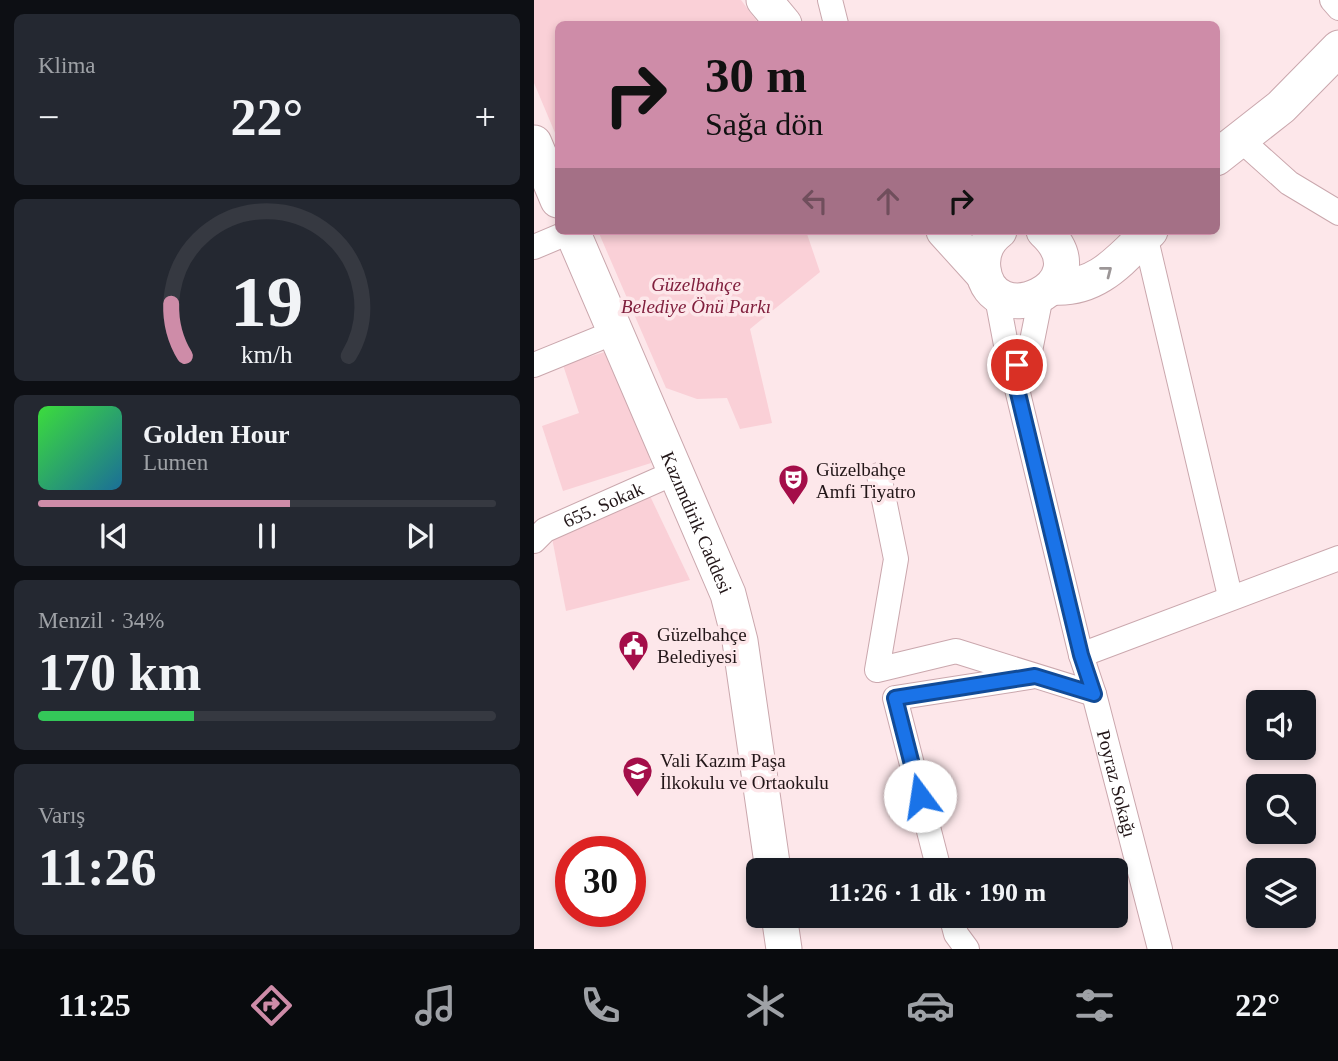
<!DOCTYPE html>
<html lang="tr">
<head>
<meta charset="utf-8">
<style>
	:root { --surface:#171b24; --page:#242831; --text:#f1f3f6; --muted:#9ea1a6; --line:#363941; --accent:#ce8ca8 }
	body { margin:0; font-family:"Times New Roman",serif; background:var(--page); color:var(--text); height:100vh; display:flex; flex-direction:column; font-size:26px; white-space:nowrap }
	* { box-sizing:border-box; margin:0 }
	p { font-size:23px; color:var(--muted) }
	.icon { flex:none; width:38px; height:38px; fill:none; stroke:currentColor; stroke-width:2; stroke-linecap:round; stroke-linejoin:round }
	.map { position:relative; flex:1; overflow:hidden }
	.drawer { display:flex; flex-direction:column; gap:14px; padding:14px; background:#0d0f14; width:534px }
	.drawer>* { flex:none }
	.banner { position:absolute; left:21px; top:21px; width:665px; height:214px; border-radius:10px; box-shadow:0 4px 10px #0003; background:#ce8ca8; color:#111; overflow:hidden }
	.fabs { position:absolute; left:712px; top:690px; display:grid; gap:14px }
	.fabs a { display:grid; place-items:center; width:70px; height:70px; border-radius:10px; background:var(--surface); box-shadow:0 4px 10px #0003; font-size:35px }
	.speed { position:absolute; left:21px; top:836px; display:flex; gap:14px; font-size:35px; font-weight:700; text-align:center }
	.speed>* { display:grid; place-content:center; width:91px; height:91px; border-radius:50%; background:var(--surface); box-shadow:0 4px 10px #0003; line-height:1 }
	.speed .limit { border:10px solid #d22; background:#fff; color:#111 }
	.pin { position:absolute; display:grid; place-items:center; width:60px; height:60px; color:#fff; margin:-30px; border:4px solid #fff; border-radius:50%; box-shadow:0 2px 7px #0007 }
	.me { position:absolute; width:77px; margin:-38px; rotate:346deg; stroke-linejoin:round; filter:drop-shadow(0 0 5px #0008) }
	.turn { display:flex; align-items:center; gap:24px; height:147px; padding:0 35px; font-size:32px }
	.turn .icon { width:91px; height:91px; stroke-width:2.5 }
	.turn b { display:block; font-size:49px; line-height:60px }
	.lanes { display:flex; align-items:center; height:66px; padding:0 35px; background:#0003; justify-content:center; gap:35px; direction:ltr }
	.lanes .off { opacity:.35 }
	.big { font-size:52px; font-weight:700; line-height:1.1 }
	.drawer .card { flex:1; display:flex; flex-direction:column; justify-content:center; gap:10px; min-width:0; padding:0 24px; border-radius:10px; background:var(--page) }
	.drawer .dial { align-items:center; gap:0 }
	.dial svg { height:182px; overflow:visible; fill:none; stroke:var(--line); stroke-width:7; stroke-linecap:round; text-anchor:middle }
	.dial text { fill:var(--text); stroke:none }
	.song { display:flex; align-items:center; gap:21px }
	.cover { width:84px; height:84px; border-radius:10px; background:linear-gradient(135deg,hsl(120 70% 55%),hsl(200 70% 35%)) }
	.played { height:7px; border-radius:4px; background:linear-gradient(90deg,var(--accent) 55%,var(--line) 55%) }
	.keys { display:flex; justify-content:space-around; direction:ltr }
	.heat { display:flex; justify-content:space-between; align-items:center; font-size:38px; direction:ltr }
	.charge { height:10px; border-radius:5px; background:linear-gradient(90deg,#34c759 34%,var(--line) 0) }
	.trip { position:absolute; left:212px; top:858px; width:382px; height:70px; border-radius:10px; background:var(--surface); box-shadow:0 4px 10px #0003; font-weight:700; line-height:70px; text-align:center }
	.menu { display:flex; height:112px; justify-content:space-around; align-items:center; background:#090b0e; color:var(--muted) }
	.menu .icon { width:49px; height:49px }
	.menu .selected { color:var(--accent) }
	.menu b { font-size:32px; color:var(--text) }
	main { display:flex; flex:1; min-height:0 }
	.map>svg:first-child { display:block }
</style>
</head>
<body>
<main>
<section class="drawer">
<div class="card"><p>Klima</p>
<div class="heat"><a>−</a><b class="big">22°</b><a>+</a></div>
</div>
<div class="card dial"><svg viewBox="0 0 100 80">
<path d="M14 69A42 42 0 1 1 86 69"/>
<path d="M14 69A42 42 0 0 1 8 46" stroke="#ce8ca8"/>
<text x="50" y="56" font-size="32" font-weight="700">19</text>
<text x="50" y="72" font-size="11">km/h</text>
</svg></div>
<div class="card">
<div class="song"><i class="cover"></i><div><b>Golden Hour</b><p>Lumen</p></div></div>
<div class="played"></div>
<div class="keys"><svg class="icon" aria-label="previous" viewBox="0 0 24 24"><path d="M18 5L8 12l10 7zM5 5v14"/></svg><svg class="icon" aria-label="pause" viewBox="0 0 24 24"><path d="M8 5v14M16 5v14"/></svg><svg class="icon" aria-label="next" viewBox="0 0 24 24"><path d="M6 5l10 7-10 7zM19 5v14"/></svg></div>
</div>
<div class="card"><p>Menzil · 34%</p><b class="big">170 km</b><div class="charge"></div></div>
<div class="card"><p>Varış</p><b class="big">11:26</b></div>
</section>
<div class="map">
<svg width="805" height="949" viewBox="0 0 805 949">
	<rect width="100%" height="100%" fill="#fde7ea"/>
	<g fill="#fad0d7">
		<path d="M0 0H207L225 24H24V140L0 83Z"/>
		<path d="M64 231H272L286 272 216 329 238 423 206 429 193 398 163 399 132 388Z"/>
		<path d="M80 349 117 463 29 491 8 426 45 413 29 365Z"/>
		<path d="M116 496 156 580 32 611 18 538Z"/>
	</g>
	<g fill="none" stroke-linecap="round" stroke-linejoin="round">
		<defs>
			<g id="street">
				<path d="M296 0 302 24"/>
				<path d="M798 0 805 8"/>
				<path d="M707 140 755 183 805 213"/>
				<path d="M611 235 696 596"/>
				<path d="M0 247 38 231"/>
				<path id="s1" d="M462 292 473 350 483 365V389L547 655 560 694 626 949"/>
				<path d="M0 365 81 332"/>
				<path d="M483 365 496 351 507 296"/>
				<path d="M345 475 362 559 343 670 422 651 560 694"/>
				<path id="s2" d="M0 541 11 530 142 472"/>
				<path d="M547 655 805 558"/>
				<path d="M405 870 361 698 496 677"/>
				<path d="M417 915 422 934 433 949"/>
			</g>
			<g id="secondary">
				<path d="M230 0 250 24"/>
				<path d="M0 143 24 200"/>
				<path d="M682 158 747 107 805 48"/>
				<path id="s3" d="M38 231 194 594 206 641 239 870"/>
				<path d="M410 231 449 274"/>
				<path d="M465 231C453 240 447 254 449 269 457 335 570 286 510 231"/>
				<path d="M519 287C563 290 586 260 616 231"/>
				<path d="M245 915 250 949"/>
			</g>
		</defs>
		<use href="#street" stroke="#caa7ad" stroke-width="26"/>
		<use href="#secondary" stroke="#caa7ad" stroke-width="37"/>
		<use href="#street" stroke="#fff" stroke-width="24"/>
		<use href="#secondary" stroke="#fff" stroke-width="35"/>
	</g>
	<defs><path id="oneway-chevron" d="M-2-3.5L2.5 0L-2 3.5" fill="none" stroke-width="1.6" stroke-linecap="round" stroke-linejoin="round" transform="scale(1.75)"/></defs>
	<use stroke="#9c9697" href="#oneway-chevron" transform="translate(573 271) rotate(-38)"/>
	<g fill="none" stroke-linecap="round" stroke-linejoin="round">
		<defs>
			<path id="route" d="M386 796 361 698 501 676 560 694 547 655 483 389V365"/>
		</defs>
		<use href="#route" stroke="#114b97" stroke-width="18"/>
		<use href="#route" stroke="#1a73e8" stroke-width="12"/>
	</g>
	<defs>
		<symbol id="theatre-pin" viewBox="-11 -11 22 30"><path d="M0 17L-7.5 6A9.5 9.5 0 1 1 7.5 6Z" fill="#a40e49" stroke="#fde7ea"/><path d="M-5-5.5Q0-4 5-5.5V0Q5 5 0 6Q-5 5-5 0ZM-3.3-2.5H-1v1.5H-3.3ZM1-2.5H3.3v1.5H1ZM-2.8 1Q0 5.5 2.8 1Z" fill="#fff"/></symbol>
		<symbol id="civic-pin" viewBox="-11 -11 22 30"><path d="M0 17L-7.5 6A9.5 9.5 0 1 1 7.5 6Z" fill="#a40e49" stroke="#fde7ea"/><path d="M-.6-6.5H3V-4.5H.6V-3L4-1V1h2V6H-6V1h2V-1L-.6-3ZM-1.2 2.5V6h2.4V2.5Z" fill="#fff"/></symbol>
		<symbol id="school-pin" viewBox="-11 -11 22 30"><path d="M0 17L-7.5 6A9.5 9.5 0 1 1 7.5 6Z" fill="#a40e49" stroke="#fde7ea"/><path d="M0-5L7-2L0 1L-7-2ZM-4 1L0 2.5L4 1V4Q0 6-4 4Z" fill="#fff"/></symbol>
	</defs>
	<g fill-rule="evenodd">
		<use href="#theatre-pin" x="242" y="462" width="35" height="47"/>
		<use href="#civic-pin" x="82" y="628" width="35" height="47"/>
		<use href="#school-pin" x="86" y="754" width="35" height="47"/>
	</g>
	<g text-anchor="middle" stroke-width="7" stroke-linejoin="round" paint-order="stroke">
		<g font-size="19" font-style="italic" fill="#801f3d" stroke="#fde7ea">
			<text x="162" y="291">Güzelbahçe<tspan x="162" dy="22">Belediye Önü Parkı</tspan></text>
		</g>
		<g font-size="19" fill="#221618" stroke="#fde7ea" text-anchor="start">
			<text x="282" y="476">Güzelbahçe<tspan x="282" dy="22">Amfi Tiyatro</tspan></text>
			<text x="123" y="641">Güzelbahçe<tspan x="123" dy="22">Belediyesi</tspan></text>
			<text x="126" y="767">Vali Kazım Paşa<tspan x="126" dy="22">İlkokulu ve Ortaokulu</tspan></text>
		</g>
		<g font-size="19" fill="#221618" stroke="#fde7ea">
			<text dy="7" stroke="none"><textPath href="#s2" startOffset="79">655. Sokak</textPath></text>
			<text dy="7" stroke="none"><textPath href="#s3" startOffset="317">Kazımdirik Caddesi</textPath></text>
			<text dy="7" stroke="none"><textPath href="#s1" startOffset="508">Poyraz Sokağı</textPath></text>
		</g>
	</g>
</svg>
<div class="fabs">
<a><svg class="icon" aria-label="sound" viewBox="0 0 24 24"><path d="M4 9h4l5-4v14l-5-4H4zM17 9q2 3 0 6"/></svg></a>
<a><svg class="icon" aria-label="search" viewBox="0 0 24 24"><circle cx="10" cy="10" r="6"/><path d="M15 15l6 6"/></svg></a>
<a><svg class="icon" aria-label="layers" viewBox="0 0 24 24"><path d="M12 4l9 5-9 5-9-5zM3 14l9 5 9-5"/></svg></a>
</div>
<div class="speed"><div class="limit">30</div></div>
<div class="pin" style="left:483px;top:365px;background:#d93025"><svg class="icon" aria-label="arrive" viewBox="0 0 24 24"><path d="M6 21V4h12l-3 4 3 4H6"/></svg></div>
<svg class="me" style="left:386px;top:796px" viewBox="-20 -20 40 40"><circle r="19" fill="#fff"/><path d="M0-13L10 11 0 6-10 11z" fill="#1a73e8"/></svg>
<div class="trip">11:26 · 1 dk · 190 m</div>
<div class="banner">
<div class="turn"><svg class="icon" aria-label="right" viewBox="0 0 24 24"><path d="M7 20v-9h11M14 6l5 5-5 5"/></svg><div><b>30 m</b>Sağa dön</div></div>
<div class="lanes"><svg class="icon off" aria-label="left" viewBox="0 0 24 24"><path d="M17 20v-9H6M10 6l-5 5 5 5"/></svg><svg class="icon off" aria-label="ahead" viewBox="0 0 24 24"><path d="M12 20V5M6 11l6-6 6 6"/></svg><svg class="icon" aria-label="right" viewBox="0 0 24 24"><path d="M7 20v-9h11M14 6l5 5-5 5"/></svg></div>
</div>
</div>
</main>
<nav class="menu">
<b>11:25</b>
<svg class="icon selected" aria-label="directions" viewBox="0 0 24 24"><path d="M12 3l9 9-9 9-9-9zM9 14v-3h6M13 9l2 2-2 2"/></svg>
<svg class="icon" aria-label="music" viewBox="0 0 24 24"><path d="M9 18V5l10-2v13"/><circle cx="6" cy="18" r="3"/><circle cx="16" cy="16" r="3"/></svg>
<svg class="icon" aria-label="phone" viewBox="0 0 24 24"><path d="M5 4h4l2 5-3 2q2 4 5 5l2-3 5 2v4C11 20 4 13 5 4z"/></svg>
<svg class="icon" aria-label="climate" viewBox="0 0 24 24"><path d="M12 3v18M4 7l16 10M4 17L20 7"/></svg>
<svg class="icon" aria-label="car" viewBox="0 0 24 24"><path d="M5 17H2v-5l4-1 3-4h7l3 4 3 1v5h-3M9 17h6M6 11h13"/><circle cx="7" cy="17" r="2"/><circle cx="17" cy="17" r="2"/></svg>
<svg class="icon" aria-label="filters" viewBox="0 0 24 24"><path d="M4 7h16M4 17h16"/><circle cx="9" cy="7" r="2"/><circle cx="15" cy="17" r="2"/></svg>
<b>22°</b>
</nav>
</body>
</html>
